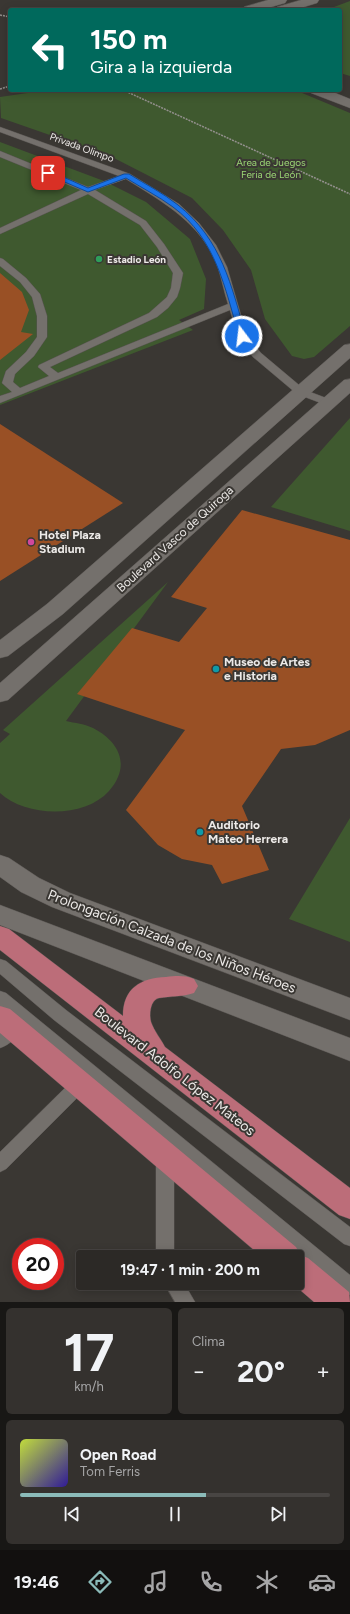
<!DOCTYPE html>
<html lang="es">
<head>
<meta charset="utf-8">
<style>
	:root { --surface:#2c2926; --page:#34312e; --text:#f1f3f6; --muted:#a6a6a7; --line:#484543; --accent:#8bbbb9 }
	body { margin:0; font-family:Figtree,sans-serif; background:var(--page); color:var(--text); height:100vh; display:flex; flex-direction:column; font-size:15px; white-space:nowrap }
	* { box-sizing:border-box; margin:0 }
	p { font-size:13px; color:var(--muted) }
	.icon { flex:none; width:22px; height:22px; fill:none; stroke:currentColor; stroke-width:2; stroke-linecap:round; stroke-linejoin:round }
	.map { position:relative; height:1302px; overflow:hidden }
	.details { display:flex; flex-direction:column; gap:6px; padding:6px; background:#181715; flex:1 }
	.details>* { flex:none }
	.top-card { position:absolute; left:8px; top:8px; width:334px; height:84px; border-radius:4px; box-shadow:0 2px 10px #0003,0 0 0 1px var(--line); background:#00695c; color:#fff; overflow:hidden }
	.speed { position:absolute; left:12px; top:1238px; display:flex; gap:8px; font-size:20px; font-weight:700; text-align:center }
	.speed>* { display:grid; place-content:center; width:52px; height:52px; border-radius:50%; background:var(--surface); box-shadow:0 2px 10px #0003,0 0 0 1px var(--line); line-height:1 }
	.speed .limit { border:6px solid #d22; background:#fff; color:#111 }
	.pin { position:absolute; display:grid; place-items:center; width:34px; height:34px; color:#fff; margin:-17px; border-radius:8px; box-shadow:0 2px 6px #0006 }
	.me { position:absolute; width:44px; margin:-22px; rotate:345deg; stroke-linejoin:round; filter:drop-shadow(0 0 3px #0008) }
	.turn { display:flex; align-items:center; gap:14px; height:84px; padding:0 16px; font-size:18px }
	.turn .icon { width:52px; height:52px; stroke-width:2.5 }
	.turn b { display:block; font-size:28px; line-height:34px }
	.big { font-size:30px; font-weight:700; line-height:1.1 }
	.details .tile { flex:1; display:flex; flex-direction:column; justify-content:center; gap:6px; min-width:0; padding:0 14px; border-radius:6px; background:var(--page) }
	.details .dial { align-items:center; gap:0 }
	.dial b { font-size:52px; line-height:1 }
	.song { display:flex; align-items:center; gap:12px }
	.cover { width:48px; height:48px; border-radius:6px; background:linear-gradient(135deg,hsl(70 70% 55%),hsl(250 70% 35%)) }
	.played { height:4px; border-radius:2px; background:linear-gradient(90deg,var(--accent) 60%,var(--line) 60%) }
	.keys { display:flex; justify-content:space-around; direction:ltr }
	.heat { display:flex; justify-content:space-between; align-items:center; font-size:22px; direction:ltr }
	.details .tiles { flex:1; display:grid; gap:6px; grid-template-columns:1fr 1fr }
	.tile:last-child { grid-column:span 2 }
	.trip { position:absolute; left:76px; top:1250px; width:228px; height:40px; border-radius:4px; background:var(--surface); box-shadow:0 2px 10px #0003,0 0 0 1px var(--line); font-weight:700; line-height:40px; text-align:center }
	.tab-bar { display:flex; height:64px; justify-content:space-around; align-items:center; background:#12100f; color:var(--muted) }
	.tab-bar .icon { width:28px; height:28px }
	.tab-bar .current { color:var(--accent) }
	.tab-bar b { font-size:18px; color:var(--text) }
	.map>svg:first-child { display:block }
</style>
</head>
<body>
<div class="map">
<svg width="350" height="1302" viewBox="0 0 350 1302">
	<rect width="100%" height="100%" fill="#3a3733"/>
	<g fill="#3f592f">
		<path d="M350 1V76L340 73V10H326Z"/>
		<path d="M48 90H295L350 113V326L314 357 304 359 292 356 265 319 251 270 223 230 192 198 110 156 1 118 0 97Z"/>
		<path d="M0 142 104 181 146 202 190 239 206 279 204 309 179 320 193 330 0 405Z"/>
		<path d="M350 418V531L271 507Z"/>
		<path d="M168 582 66 721C75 723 85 724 93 728 120 742 131 766 109 791 84 819 26 817 0 793V743L10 734 3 730Z"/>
		<path d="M350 818V942L289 919Z"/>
	</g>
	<g fill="#995025">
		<path d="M0 273 22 292 29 310 21 332 33 334 0 360Z"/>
		<path d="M0 424 123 503 0 581Z"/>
		<path d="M242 510 350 540V730L315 745 281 749 242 806 269 870 222 884 212 865 182 859 158 845 126 810 185 730 77 694 132 628 179 642 207 608 171 597Z"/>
	</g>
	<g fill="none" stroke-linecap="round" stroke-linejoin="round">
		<defs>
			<g id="service">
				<path d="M0 127 130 174 179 204 199 223 216 245 227 267 247 336 261 353 305 390 334 401 335 403 334 405H326L297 394 253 357 237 336 230 310 0 403V396L12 392 2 383 6 371 26 352 37 337V316L32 297 20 282 0 266V258L3 259 26 278 40 294 47 316V337L34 356 15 374 13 382 20 388 49 376 38 367 39 365 149 313 167 297 171 288 173 273 157 247 140 225 88 194 0 234V228L81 190 0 157V151L88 187 119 176 0 132ZM126 179C164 203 202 223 218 268 222 280 224 292 228 304L58 373 50 367 157 317 168 308 177 297 180 288 183 273 164 244 146 221 95 190Z"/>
				<path d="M0 959 6 961 66 1010 350 1227V1246L344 1244 54 1020 0 974Z"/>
				<path d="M0 991 6 993 350 1275V1295L343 1292 0 1006Z"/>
				<path d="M14 1022 20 1024 22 1029C18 1037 9 1045 0 1048V1031L8 1024Z"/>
				<path d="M80 1077 86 1079 88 1084 86 1089 6 1169 0 1172V1152L74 1079Z"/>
				<path d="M165 1149 171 1151 174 1156V1257H156V1156L159 1151Z"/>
				<path d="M164 1283H184L195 1302H175Z"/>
			</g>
			<g id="tertiary">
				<path d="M268 0H287L285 3 261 10H242L244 7Z"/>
				<path d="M301 0H319L317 3 294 10H275L277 7Z"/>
				<path d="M309 90H328L350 99V108L311 93Z"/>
				<path d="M350 344V358L63 614 8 656 0 658V640L47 604 344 345Z"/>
				<path d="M350 379V393L8 700 0 702V683L344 380Z"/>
				<path d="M0 855 9 858 39 878 70 893 350 998V1020L52 907 21 892 0 877Z"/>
				<path d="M0 905 350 1038V1061L0 925Z"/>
			</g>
			<g id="primary">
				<path d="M0 926 9 929 123 1016C123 988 141 978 166 977 176 976 184 975 194 979L198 986 194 993C182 997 171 996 159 998 150 1000 149 1015 151 1022 154 1031 161 1039 165 1047L350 1188V1219L339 1215 0 950Z"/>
				<path d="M0 1006 10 1009 296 1247 300 1255 308 1258 349 1292 350 1302H314L292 1283H297V1257H262L0 1033Z"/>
			</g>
		</defs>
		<use href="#service" stroke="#575350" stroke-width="1"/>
		<use href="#tertiary" stroke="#575350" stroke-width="1"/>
		<use href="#primary" stroke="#575350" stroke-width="1"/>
		<g stroke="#93908d" stroke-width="1.5" stroke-dasharray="2 1" stroke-linecap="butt">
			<path d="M0 15 10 17"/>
			<path d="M0 89 10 86"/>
			<path d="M123 90 350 194"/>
		</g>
		<use href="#service" fill="#74706c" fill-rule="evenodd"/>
		<use href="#tertiary" fill="#74706c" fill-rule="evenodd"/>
		<use href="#primary" fill="#bc6d79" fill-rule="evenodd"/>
	</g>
	<path fill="#1a73e8" stroke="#114b97" d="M46 171H50L88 188 124 174H129C145 184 163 193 178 205 222 240 231 285 246 336L245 338H240L239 336C225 288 216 239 173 207 158 196 142 188 126 178L88 192 46 174Z"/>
	<circle fill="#2e9e5b" stroke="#3a3733" stroke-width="1.5" cx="99" cy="259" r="4"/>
	<circle fill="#d1479c" stroke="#3a3733" stroke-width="1.5" cx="31" cy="542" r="4"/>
	<g fill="#0f9aa8" stroke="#3a3733" stroke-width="1.5">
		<circle cx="216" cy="669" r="4"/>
		<circle cx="200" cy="832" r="4"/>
	</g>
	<g text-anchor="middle" stroke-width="4" stroke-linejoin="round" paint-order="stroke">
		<g font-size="10" fill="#edeae8" stroke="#3a3733">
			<text transform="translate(82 147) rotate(20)" y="4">Privada Olimpo</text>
		</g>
		<g font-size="10" fill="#9ad574" stroke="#3a3733">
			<text x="271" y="166">Area de Juegos<tspan x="271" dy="12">Feria de León</tspan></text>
		</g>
		<g font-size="10" font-weight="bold" fill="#edeae8" stroke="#3a3733" text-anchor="start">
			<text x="107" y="263">Estadio León</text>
		</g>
		<g font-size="12" font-weight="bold" fill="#edeae8" stroke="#3a3733" text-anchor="start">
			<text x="39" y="539">Hotel Plaza<tspan x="39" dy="14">Stadium</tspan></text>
			<text x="224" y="666">Museo de Artes<tspan x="224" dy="14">e Historia</tspan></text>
			<text x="208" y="829">Auditorio<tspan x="208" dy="14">Mateo Herrera</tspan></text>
		</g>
		<g font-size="12" fill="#edeae8" stroke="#3a3733">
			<text transform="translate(175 539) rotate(-42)" y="4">Boulevard Vasco de Quiroga</text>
		</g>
		<g font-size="14" fill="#edeae8" stroke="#3a3733">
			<text transform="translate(172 941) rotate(21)" y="5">Prolongación Calzada de los Niños Héroes</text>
			<text transform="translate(175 1071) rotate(38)" y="5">Boulevard Adolfo López Mateos</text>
		</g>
	</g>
</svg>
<div class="speed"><div class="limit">20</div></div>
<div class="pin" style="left:48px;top:173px;background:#d93025"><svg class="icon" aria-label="arrive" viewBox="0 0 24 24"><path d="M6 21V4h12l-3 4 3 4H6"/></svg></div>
<svg class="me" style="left:242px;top:336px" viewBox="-20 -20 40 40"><circle r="17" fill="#1a73e8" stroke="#fff" stroke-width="3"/><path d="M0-11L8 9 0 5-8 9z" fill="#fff"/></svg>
<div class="trip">19:47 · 1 min · 200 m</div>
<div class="top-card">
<div class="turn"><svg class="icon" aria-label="left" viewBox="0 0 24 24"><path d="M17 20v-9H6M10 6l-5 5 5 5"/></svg><div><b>150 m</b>Gira a la izquierda</div></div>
</div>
</div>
<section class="details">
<div class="tiles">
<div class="tile dial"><b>17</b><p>km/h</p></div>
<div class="tile"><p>Clima</p>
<div class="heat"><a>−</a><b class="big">20°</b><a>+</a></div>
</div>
<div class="tile">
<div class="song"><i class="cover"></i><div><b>Open Road</b><p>Tom Ferris</p></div></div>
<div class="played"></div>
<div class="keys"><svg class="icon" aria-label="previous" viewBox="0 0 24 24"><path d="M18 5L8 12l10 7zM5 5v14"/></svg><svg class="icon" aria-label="pause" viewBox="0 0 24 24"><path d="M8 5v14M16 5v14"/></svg><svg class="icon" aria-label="next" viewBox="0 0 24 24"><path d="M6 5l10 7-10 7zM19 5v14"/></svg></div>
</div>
</div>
</section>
<nav class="tab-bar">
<b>19:46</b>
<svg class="icon current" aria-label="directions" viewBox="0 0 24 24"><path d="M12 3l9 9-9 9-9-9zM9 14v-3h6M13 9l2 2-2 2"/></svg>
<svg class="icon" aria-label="music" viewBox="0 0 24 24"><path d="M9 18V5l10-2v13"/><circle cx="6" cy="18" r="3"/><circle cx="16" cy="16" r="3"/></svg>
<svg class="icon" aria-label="phone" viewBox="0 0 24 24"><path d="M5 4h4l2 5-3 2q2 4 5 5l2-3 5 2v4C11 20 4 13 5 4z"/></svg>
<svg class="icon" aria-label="climate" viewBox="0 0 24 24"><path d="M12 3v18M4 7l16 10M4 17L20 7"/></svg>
<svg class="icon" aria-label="car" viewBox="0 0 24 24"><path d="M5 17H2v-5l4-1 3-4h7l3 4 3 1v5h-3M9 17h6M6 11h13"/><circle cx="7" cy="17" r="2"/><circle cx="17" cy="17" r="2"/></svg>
</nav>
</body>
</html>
